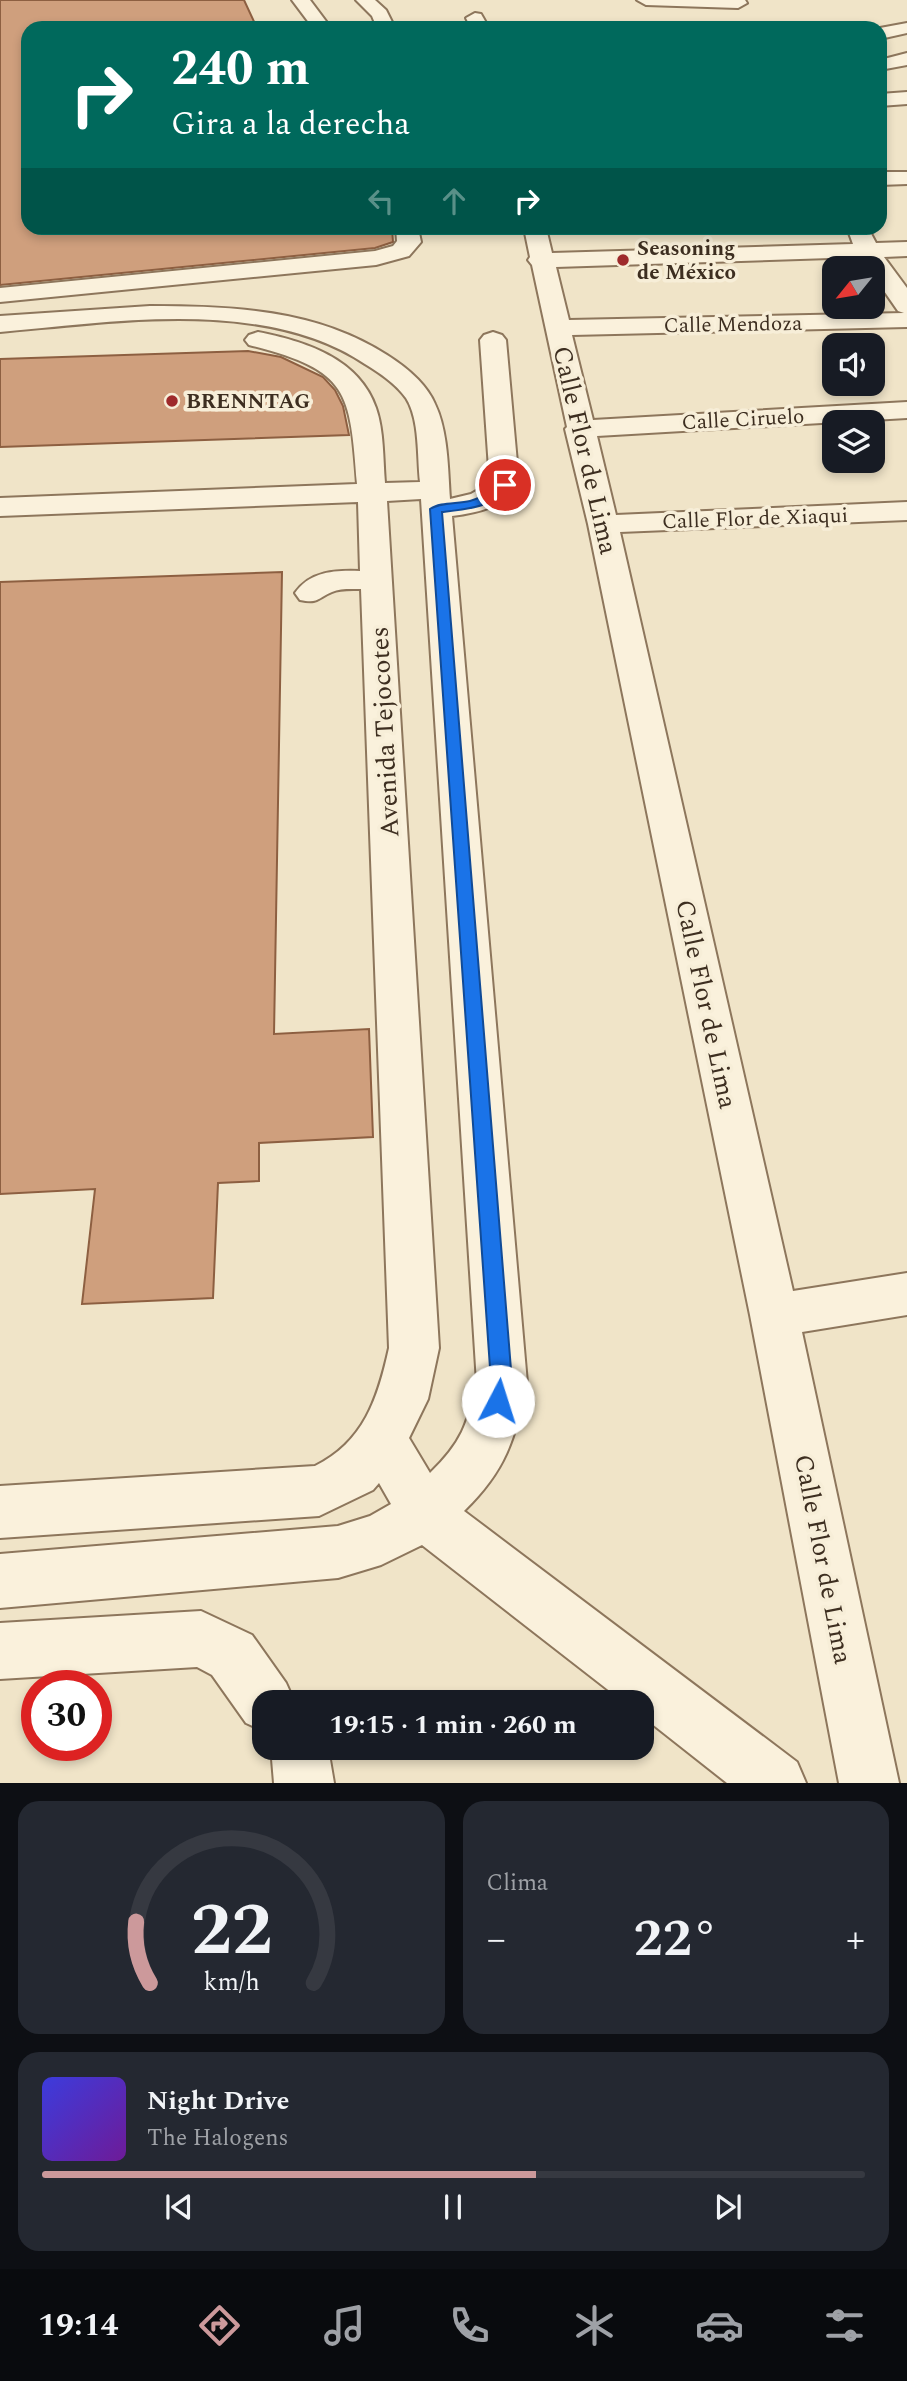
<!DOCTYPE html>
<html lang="es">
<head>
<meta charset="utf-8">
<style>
	:root { --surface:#171b24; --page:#242831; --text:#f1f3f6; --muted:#9ea1a6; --line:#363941; --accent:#cc999b }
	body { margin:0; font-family:Spectral,serif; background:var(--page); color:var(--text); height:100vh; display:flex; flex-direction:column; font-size:26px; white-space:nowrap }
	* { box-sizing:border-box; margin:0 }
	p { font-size:23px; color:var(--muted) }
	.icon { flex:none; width:38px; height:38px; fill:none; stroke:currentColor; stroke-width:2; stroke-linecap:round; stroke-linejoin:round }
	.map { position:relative; height:1783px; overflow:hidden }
	.side { display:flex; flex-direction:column; gap:18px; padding:18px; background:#0d0f14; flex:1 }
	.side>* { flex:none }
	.top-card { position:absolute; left:21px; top:21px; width:866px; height:214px; border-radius:21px; box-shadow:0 4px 10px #0003; background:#00695c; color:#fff; overflow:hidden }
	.needle { width:46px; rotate:240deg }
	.buttons { position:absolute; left:822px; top:256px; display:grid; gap:14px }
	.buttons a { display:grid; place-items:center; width:63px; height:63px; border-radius:14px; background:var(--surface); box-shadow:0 4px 10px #0003; font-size:35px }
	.speed { position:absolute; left:21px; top:1670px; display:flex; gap:14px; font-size:35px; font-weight:700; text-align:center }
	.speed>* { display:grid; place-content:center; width:91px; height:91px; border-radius:50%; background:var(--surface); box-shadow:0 4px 10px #0003; line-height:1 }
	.speed .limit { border:10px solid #d22; background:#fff; color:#111 }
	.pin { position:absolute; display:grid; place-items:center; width:60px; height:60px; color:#fff; margin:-30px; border:4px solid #fff; border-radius:50%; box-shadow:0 2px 7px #0007 }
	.me { position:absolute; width:77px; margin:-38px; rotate:5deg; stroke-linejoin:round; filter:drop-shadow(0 0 5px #0008) }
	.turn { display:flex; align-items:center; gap:24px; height:147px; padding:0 35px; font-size:32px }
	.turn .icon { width:91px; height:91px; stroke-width:2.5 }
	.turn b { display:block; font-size:49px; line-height:60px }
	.lanes { display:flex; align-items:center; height:66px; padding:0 35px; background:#0003; justify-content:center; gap:35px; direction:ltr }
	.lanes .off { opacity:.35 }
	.big { font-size:52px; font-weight:700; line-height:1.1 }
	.side .widget { flex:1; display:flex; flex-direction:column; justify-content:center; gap:10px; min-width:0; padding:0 24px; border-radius:21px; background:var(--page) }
	.side .dial { align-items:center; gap:0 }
	.dial svg { height:182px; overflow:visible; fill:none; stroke:var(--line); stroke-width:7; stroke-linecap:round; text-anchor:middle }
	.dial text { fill:var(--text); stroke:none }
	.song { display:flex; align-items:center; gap:21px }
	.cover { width:84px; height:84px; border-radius:10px; background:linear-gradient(135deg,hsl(240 70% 55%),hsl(280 70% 35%)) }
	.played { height:7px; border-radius:4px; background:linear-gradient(90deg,var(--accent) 60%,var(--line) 60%) }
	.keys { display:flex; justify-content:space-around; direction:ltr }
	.heat { display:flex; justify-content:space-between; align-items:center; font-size:38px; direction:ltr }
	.side .tiles { flex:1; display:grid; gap:18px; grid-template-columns:1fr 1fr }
	.widget:last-child { grid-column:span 2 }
	.trip { position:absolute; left:252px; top:1690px; width:402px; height:70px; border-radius:21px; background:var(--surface); box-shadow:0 4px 10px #0003; font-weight:700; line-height:70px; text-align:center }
	.menu { display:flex; height:112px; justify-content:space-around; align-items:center; background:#090b0e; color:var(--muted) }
	.menu .icon { width:49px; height:49px }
	.menu .selected { color:var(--accent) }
	.menu b { font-size:32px; color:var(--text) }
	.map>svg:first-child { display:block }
</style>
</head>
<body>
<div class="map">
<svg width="907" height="1783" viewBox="0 0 907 1783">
	<rect width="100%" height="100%" fill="#f0e4c8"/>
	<g fill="#cf9f7d" stroke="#8d5f41" stroke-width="2">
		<path d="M0 0H244L257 28H28V228H392L393 242 375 248 0 285Z"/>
		<path d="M248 351 281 357 323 377 335 390 343 406 349 435 0 447V359Z"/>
		<path d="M282 572 274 1034 369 1029 373 1137 259 1143V1181L218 1183 213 1298 82 1304 95 1189 0 1194V582Z"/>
	</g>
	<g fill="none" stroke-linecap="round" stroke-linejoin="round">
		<defs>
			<g id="minor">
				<path d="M292 0H310L331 28H313Z"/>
				<path d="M356 0H375L386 10 395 28H377L372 16Z"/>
				<path d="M637 0H745L747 3 738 8 646 5Z"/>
				<path d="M475 13 481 14 489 28H471L466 18Z"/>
				<path d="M907 23V33L880 39V28Z"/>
				<path d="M907 53V65L880 70V60Z"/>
				<path d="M907 92V104L880 106V94Z"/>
				<path d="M880 172H907V184L880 185Z"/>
				<path d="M396 228H418L421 242 409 256 376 265 0 302V288L375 251 393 246 397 241Z"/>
				<path d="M524 228H546L552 253 853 244 849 233 854 228H868L876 243 907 242V256L884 257 907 288V327L572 335 593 420 907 402V418L597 436 616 515 907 502V520L620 532 793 1291 907 1273V1315L802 1332 899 1783H839L750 1315 588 524 565 429 567 427 532 265 528 260 530 257ZM861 257 868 268H873V275L898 311 904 313 569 320 556 267Z"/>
				<path d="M150 306C232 306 316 309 387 355 406 367 426 383 435 404 448 431 448 469 450 499L471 494 490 483 480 340 484 335 493 332 502 335 506 340 519 485C504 507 477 513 452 516L527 1383C514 1440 507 1469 464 1511L797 1762 806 1783H727L642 1716V1703H625L422 1545 381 1565 338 1578 0 1608V1554L338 1526 370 1516 391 1504 379 1483 373 1490 319 1516 0 1538V1486L315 1466C364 1442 378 1398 389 1348L361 589C352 589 340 588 332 592 317 598 319 604 300 600L295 593C310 571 336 570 360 571L358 502 0 516V498L357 484C350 389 348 370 249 345L245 340 249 335 258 332C304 341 359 358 376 408 384 431 383 459 385 483L420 482C417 457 420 420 406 398 396 384 380 373 365 364 265 297 114 322 0 332V316ZM421 499 477 1383C467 1425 462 1442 430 1473L409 1438 428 1399 439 1348 387 501Z"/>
				<path d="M201 1611 252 1635 286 1683 295 1703H264V1731L246 1723 212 1675 197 1667 0 1679V1623Z"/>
				<path d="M268 1748H328L334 1783H274L272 1759Z"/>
			</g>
		</defs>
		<use href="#minor" stroke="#8d765c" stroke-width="4"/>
		<use href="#minor" fill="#faf1dc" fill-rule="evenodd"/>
	</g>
	<path fill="#1a73e8" stroke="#114b97" stroke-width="2" d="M505 482 511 485C494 507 469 509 442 512L512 1382 505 1408 498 1410 490 1408 487 1401 491 1382 430 509C440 502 457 504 470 501 486 497 493 487 505 482Z"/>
	<g fill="#9e2a2b" stroke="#f7eed8" stroke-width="2.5">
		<circle cx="623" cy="260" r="7"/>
		<circle cx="172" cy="401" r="7"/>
	</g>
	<g text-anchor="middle" stroke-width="7" stroke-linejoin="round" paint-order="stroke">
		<g font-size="21" font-weight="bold" fill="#3d2e20" stroke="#f7eed8" text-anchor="start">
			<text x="637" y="255">Seasoning<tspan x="637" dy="24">de México</tspan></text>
			<text x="186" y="408">BRENNTAG</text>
		</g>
		<g font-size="21" fill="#3d2e20" stroke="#f7eed8">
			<text transform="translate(733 324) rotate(-1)" y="7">Calle Mendoza</text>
			<text transform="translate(743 419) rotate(-3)" y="7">Calle Ciruelo</text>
			<text transform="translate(755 518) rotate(-2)" y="7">Calle Flor de Xiaqui</text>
		</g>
		<g font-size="26" fill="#3d2e20" stroke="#f7eed8">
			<text transform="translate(586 450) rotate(77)" y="9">Calle Flor de Lima</text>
			<text transform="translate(384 732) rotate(-93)" y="9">Avenida Tejocotes</text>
			<text transform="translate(707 1004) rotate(78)" y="9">Calle Flor de Lima</text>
			<text transform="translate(824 1559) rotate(79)" y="9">Calle Flor de Lima</text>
		</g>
	</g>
</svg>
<div class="buttons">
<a><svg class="needle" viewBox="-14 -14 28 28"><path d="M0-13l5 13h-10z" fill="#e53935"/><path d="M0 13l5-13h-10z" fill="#9ea1a6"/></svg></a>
<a><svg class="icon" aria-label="sound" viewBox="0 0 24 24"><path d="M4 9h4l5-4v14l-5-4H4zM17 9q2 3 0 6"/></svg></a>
<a><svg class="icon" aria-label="layers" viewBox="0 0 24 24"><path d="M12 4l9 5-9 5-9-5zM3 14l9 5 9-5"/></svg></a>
</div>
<div class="speed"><div class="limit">30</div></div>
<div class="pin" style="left:505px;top:485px;background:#d93025"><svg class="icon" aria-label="arrive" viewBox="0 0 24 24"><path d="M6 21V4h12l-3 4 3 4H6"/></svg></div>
<svg class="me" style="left:498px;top:1401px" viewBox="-20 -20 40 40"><circle r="19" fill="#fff"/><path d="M0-13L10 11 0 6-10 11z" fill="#1a73e8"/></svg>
<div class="trip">19:15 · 1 min · 260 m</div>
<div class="top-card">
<div class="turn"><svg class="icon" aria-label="right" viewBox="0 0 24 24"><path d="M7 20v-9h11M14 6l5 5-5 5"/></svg><div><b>240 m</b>Gira a la derecha</div></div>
<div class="lanes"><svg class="icon off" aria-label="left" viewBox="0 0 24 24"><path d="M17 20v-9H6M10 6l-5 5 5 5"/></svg><svg class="icon off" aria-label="ahead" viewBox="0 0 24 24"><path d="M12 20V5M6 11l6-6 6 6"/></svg><svg class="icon" aria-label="right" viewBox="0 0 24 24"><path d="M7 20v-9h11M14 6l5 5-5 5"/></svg></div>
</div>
</div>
<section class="side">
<div class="tiles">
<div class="widget dial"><svg viewBox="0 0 100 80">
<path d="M14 69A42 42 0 1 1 86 69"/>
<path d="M14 69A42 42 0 0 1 8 42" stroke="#cc999b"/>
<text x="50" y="56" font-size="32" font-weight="700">22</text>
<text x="50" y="72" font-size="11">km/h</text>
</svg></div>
<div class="widget"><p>Clima</p>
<div class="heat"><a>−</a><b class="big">22°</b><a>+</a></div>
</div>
<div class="widget">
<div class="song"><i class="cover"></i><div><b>Night Drive</b><p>The Halogens</p></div></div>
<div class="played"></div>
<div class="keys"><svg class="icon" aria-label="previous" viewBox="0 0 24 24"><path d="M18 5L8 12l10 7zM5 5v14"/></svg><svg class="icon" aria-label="pause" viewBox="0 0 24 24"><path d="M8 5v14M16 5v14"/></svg><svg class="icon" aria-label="next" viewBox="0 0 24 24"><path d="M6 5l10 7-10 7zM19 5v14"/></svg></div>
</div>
</div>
</section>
<nav class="menu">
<b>19:14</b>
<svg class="icon selected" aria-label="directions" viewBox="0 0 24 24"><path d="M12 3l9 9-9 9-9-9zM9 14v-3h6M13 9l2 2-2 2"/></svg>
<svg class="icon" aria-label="music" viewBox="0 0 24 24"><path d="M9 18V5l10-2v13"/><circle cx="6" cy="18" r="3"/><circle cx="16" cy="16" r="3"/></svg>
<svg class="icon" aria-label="phone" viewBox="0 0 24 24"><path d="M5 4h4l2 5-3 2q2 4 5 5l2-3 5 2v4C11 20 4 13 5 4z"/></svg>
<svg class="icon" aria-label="climate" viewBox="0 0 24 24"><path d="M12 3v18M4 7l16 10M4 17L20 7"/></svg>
<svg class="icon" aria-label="car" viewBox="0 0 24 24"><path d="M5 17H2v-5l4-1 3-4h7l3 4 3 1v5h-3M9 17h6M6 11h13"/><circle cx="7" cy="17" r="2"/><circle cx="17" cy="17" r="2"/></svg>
<svg class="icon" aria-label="filters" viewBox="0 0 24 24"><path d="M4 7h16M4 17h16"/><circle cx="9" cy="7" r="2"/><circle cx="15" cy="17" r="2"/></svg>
</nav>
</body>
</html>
